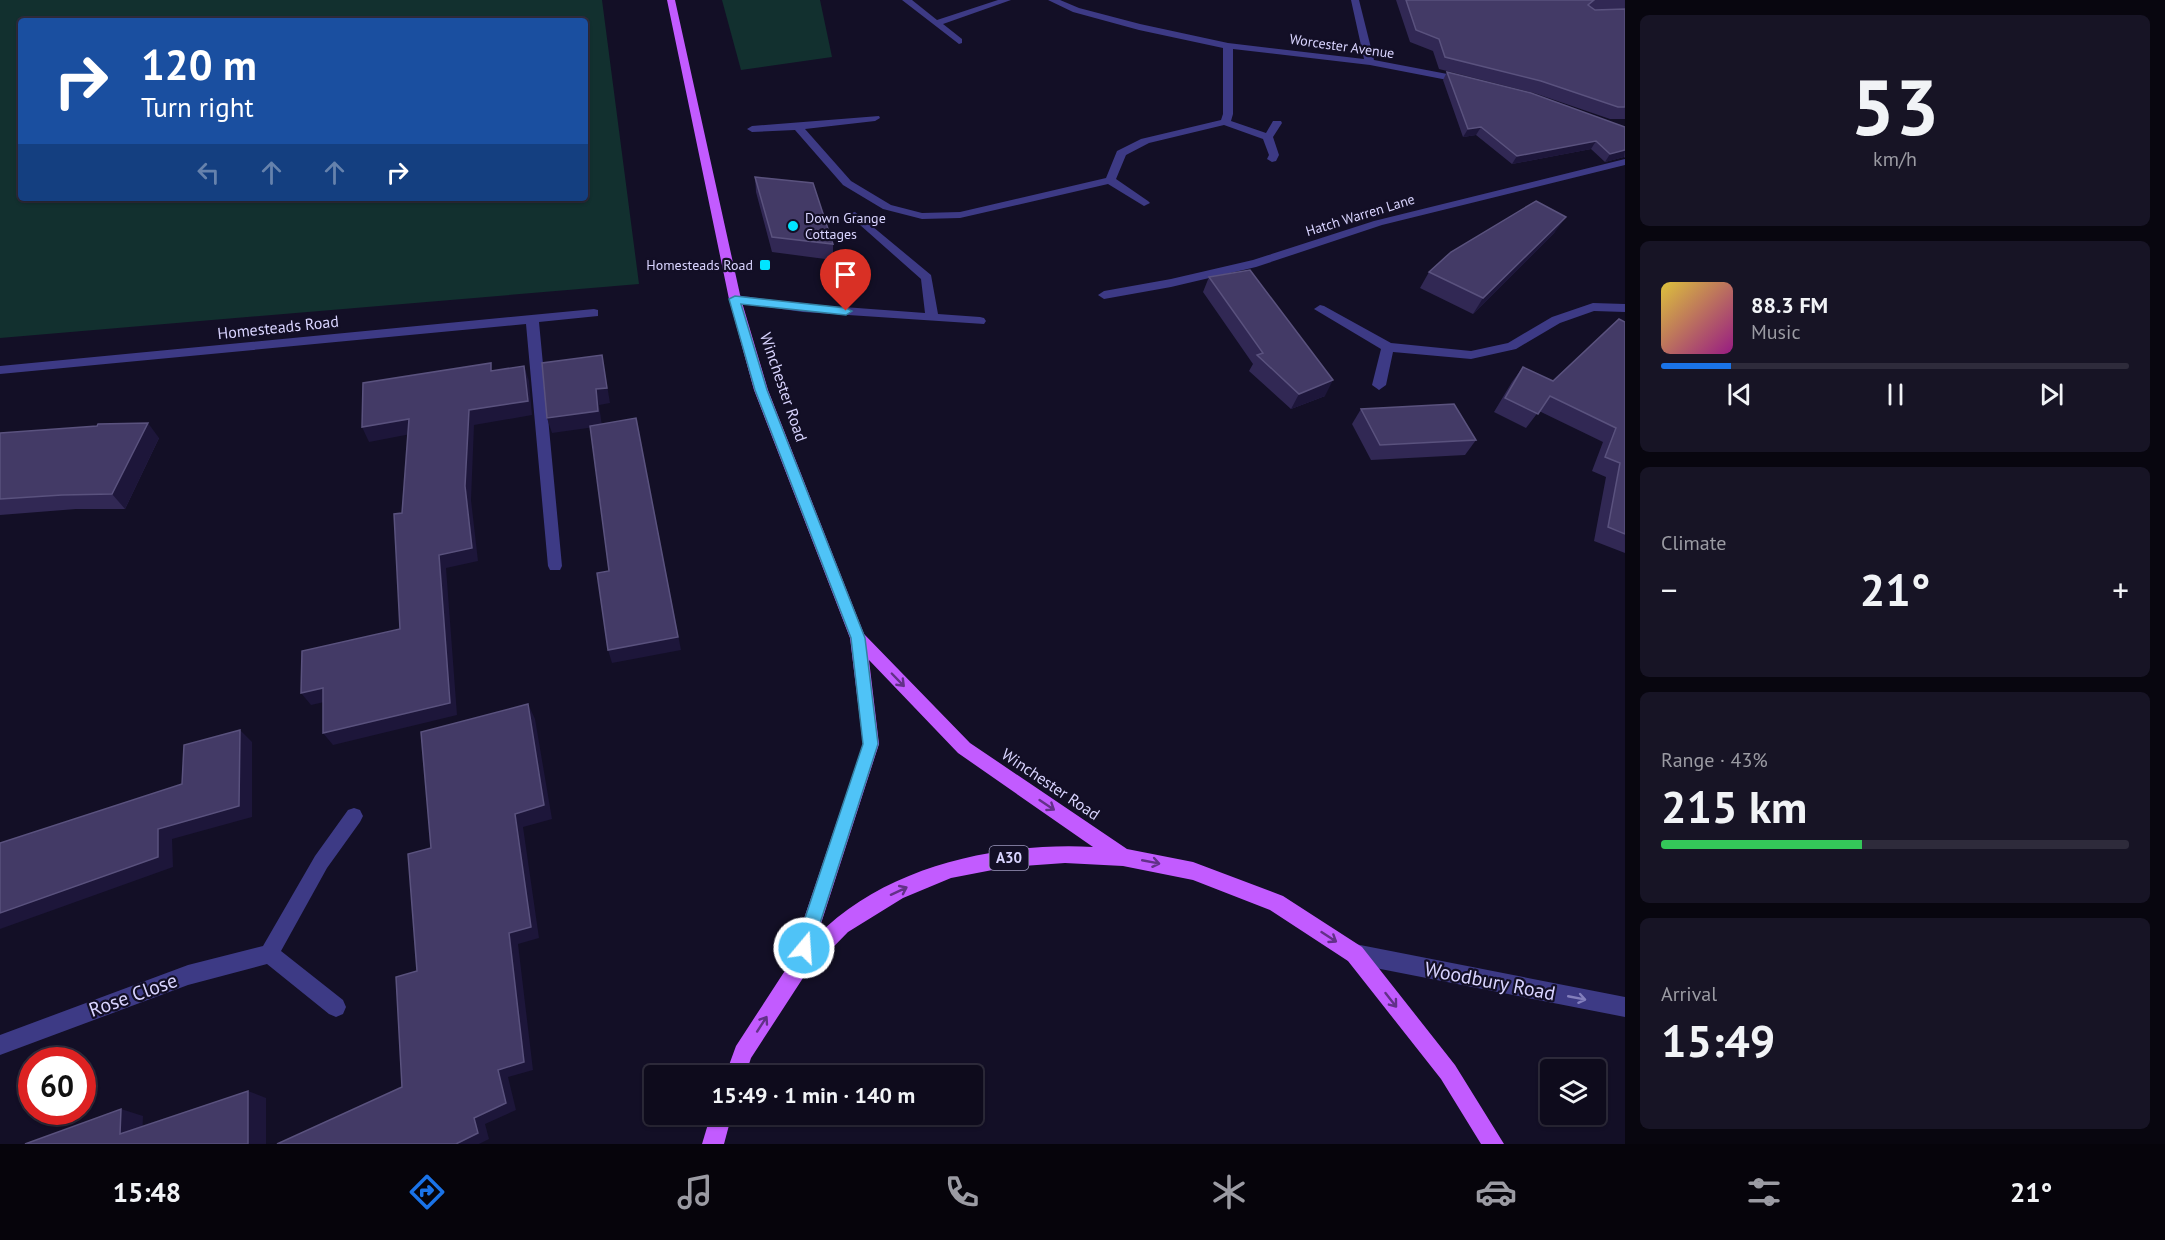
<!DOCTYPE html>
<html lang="en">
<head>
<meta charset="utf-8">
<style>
	:root { --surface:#0e0b1c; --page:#171425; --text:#f1f3f6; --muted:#9b9ba3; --line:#2e2b3b; --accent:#1a73e8 }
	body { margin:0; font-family:"PT Sans",sans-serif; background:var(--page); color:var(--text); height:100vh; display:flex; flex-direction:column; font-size:22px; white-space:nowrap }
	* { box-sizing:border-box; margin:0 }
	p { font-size:20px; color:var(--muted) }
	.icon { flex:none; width:33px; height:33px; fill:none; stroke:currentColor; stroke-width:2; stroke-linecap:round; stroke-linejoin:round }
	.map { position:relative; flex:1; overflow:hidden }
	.side { display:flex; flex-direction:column; gap:15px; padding:15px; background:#08060f; width:540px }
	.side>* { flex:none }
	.top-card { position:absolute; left:18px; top:18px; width:570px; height:183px; border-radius:6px; box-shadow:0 2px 4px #0004,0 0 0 2px var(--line); background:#1a4fa0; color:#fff; overflow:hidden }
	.controls { position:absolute; left:1540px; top:1059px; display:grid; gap:12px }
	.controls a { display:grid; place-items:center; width:66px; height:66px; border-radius:6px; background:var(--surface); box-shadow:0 2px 4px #0004,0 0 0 2px var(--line); font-size:30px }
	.speed { position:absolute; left:18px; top:1047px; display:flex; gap:12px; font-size:30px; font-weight:700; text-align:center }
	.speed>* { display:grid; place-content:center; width:78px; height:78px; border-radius:50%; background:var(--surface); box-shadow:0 2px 4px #0004,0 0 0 2px var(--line); line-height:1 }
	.speed .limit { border:9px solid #d22; background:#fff; color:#111 }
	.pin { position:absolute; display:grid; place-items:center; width:51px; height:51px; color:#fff; margin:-62px -26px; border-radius:50% 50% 50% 0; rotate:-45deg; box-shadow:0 0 6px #0007 }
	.pin .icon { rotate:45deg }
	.me { position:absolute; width:66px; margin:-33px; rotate:18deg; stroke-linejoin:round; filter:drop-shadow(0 0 4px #0008) }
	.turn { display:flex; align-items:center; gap:21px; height:126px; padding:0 24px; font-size:27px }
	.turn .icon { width:78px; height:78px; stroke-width:2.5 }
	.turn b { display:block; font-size:42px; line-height:51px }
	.lanes { display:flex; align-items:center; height:57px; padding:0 24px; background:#0003; justify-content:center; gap:30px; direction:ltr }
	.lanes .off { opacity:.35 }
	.big { font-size:45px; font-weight:600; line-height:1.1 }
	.side .tile { flex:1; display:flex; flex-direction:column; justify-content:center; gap:9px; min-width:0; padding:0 21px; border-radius:9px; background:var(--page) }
	.side .dial { align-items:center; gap:0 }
	.dial b { font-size:78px; line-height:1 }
	.song { display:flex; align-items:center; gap:18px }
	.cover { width:72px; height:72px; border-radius:9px; background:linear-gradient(135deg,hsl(50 70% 55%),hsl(310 70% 35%)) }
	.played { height:6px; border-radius:3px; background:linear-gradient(90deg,var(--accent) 15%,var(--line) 15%) }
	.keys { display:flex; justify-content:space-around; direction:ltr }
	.heat { display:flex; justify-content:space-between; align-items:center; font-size:33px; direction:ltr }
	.charge { height:9px; border-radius:4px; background:linear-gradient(90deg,#34c759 43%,var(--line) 0) }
	.trip { position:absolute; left:644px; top:1065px; width:339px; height:60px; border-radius:6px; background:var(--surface); box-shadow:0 2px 4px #0004,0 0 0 2px var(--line); font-weight:600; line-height:60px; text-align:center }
	.dock { display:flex; height:96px; justify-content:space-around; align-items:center; background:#06040b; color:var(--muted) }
	.dock .icon { width:42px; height:42px }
	.dock .selected { color:var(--accent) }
	.dock b { font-size:27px; color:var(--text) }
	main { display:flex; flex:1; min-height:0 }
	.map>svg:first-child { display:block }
</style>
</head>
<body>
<main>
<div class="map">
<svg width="1625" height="1144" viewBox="0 0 1625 1144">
	<rect width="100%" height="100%" fill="#130f26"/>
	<g fill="#12302f" fill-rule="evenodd">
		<path d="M0 0H602L639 284 0 338ZM21 21H585V198H21Z"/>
		<path d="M722 0H820L832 57 741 70Z"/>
	</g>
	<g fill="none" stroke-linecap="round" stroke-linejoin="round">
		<path fill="#3d3a85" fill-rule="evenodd" d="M855 212 931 275 938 314 980 317 984 318 986 321 984 324 803 312 731 302 729 299 735 295 803 304 925 313 921 279 851 217V213Z"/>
		<path fill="#3d3a85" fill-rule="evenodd" d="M1625 159V165L1382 225 1256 267 1171 287 1104 299 1098 295 1104 291 1171 279 1253 260 1374 221Z"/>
		<g fill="#3d3a85" fill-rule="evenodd">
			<path d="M902 0H912L937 20 998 0H1011L943 24 962 39V43L959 44Z"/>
			<path d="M1048 0H1060L1079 8 1140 24 1228 43 1364 59 1351 0H1359L1374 60 1463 77 1468 80 1463 83 1370 65 1233 49V114L1231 121 1266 133 1273 121H1281L1282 123 1273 137 1279 155 1276 161 1272 162 1267 159 1269 155 1263 139 1224 125 1149 143 1126 155 1116 179 1148 201 1150 203 1144 206 1108 184 960 218 922 219 883 209 843 185 795 130 752 132 747 129 752 126 879 116 880 118 875 121 805 129 851 181 891 205 922 213 960 212 1106 178 1117 151 1141 139 1221 120 1223 114V48L1139 30 1073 12Z"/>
			<path d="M1593 303 1625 304V312L1594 311 1560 323 1516 349 1471 359 1393 352 1386 385 1379 390 1372 385 1381 349 1314 309 1320 305 1324 306 1391 343 1471 351 1508 343 1552 317Z"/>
			<path d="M594 309 598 310V316L539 322 562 566 560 570H550L548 566 526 324 0 374V366Z"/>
			<path d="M354 808 360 810 363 816 360 822 327 868 281 951 343 1000 346 1007 343 1014 336 1017 329 1014 267 964 188 985 0 1055V1035L188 965 263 946 315 856 348 810Z"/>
		</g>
		<path fill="#3d3a85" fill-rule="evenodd" d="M1355 944 1625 997V1017L1355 964 1348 961 1345 954 1348 947Z"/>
		<g fill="#c25bff" fill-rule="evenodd">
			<path d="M667 0H675L741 299 768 390 864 634 970 743 1127 849 1193 862 1283 896 1362 947 1455 1065 1504 1144H1481L1441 1079 1348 961 1270 910 1193 880 1123 866 1065 863 1008 867 951 878 903 898 848 932 803 978 751 1058 745 1076H725L736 1046 788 966 863 744 850 638 754 390 729 299ZM869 660 958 753 1093 847C998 842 886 866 817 936L879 744Z"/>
			<path d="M711 1114H732L724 1144H702Z"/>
		</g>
	</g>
	<g fill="#312854">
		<path d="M1396 0H1625V119H1610L1534 93 1439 69 1433 51 1410 42Z"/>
		<path d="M1447 72 1625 127V158L1624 157 1605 162 1591 149 1512 164 1476 135 1463 137 1443 80Z"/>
		<path d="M755 177 833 244V260L772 252 756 192Z"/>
		<path d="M1555 232 1473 314 1420 288 1429 272Z"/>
		<path d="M1209 277 1325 396 1291 409 1249 371 1253 364 1203 292Z"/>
		<path d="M1625 322V553L1594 541 1606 477 1592 471 1603 442 1539 411 1526 428 1494 412 1512 382 1523 367 1553 381Z"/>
		<path d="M1361 409 1476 440 1465 455 1371 460 1352 424Z"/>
		<path d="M0 433 159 438 125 509H76L0 515Z"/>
	</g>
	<g fill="#1d163a">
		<path d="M1481 127 1476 135 1463 137 1468 129Z"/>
		<path d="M1596 141 1591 149 1512 164 1517 156Z"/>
		<path d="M1625 150 1624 157 1605 162 1610 154Z"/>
		<path d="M1566 217 1555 232 1473 314 1483 298Z"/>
		<path d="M602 355 610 403 599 405 602 426 552 433 547 418 596 389Z"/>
		<path d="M524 366 529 381 532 415 474 425 471 500 478 561 446 568 457 715 333 745 323 733 450 703 439 555 465 486 469 410Z"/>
		<path d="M1333 380 1325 396 1291 409 1299 394Z"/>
		<path d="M636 418 681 650 612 663 608 650Z"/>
		<path d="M409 419 416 433 369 442 362 427Z"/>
		<path d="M148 423 159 438 125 509 112 494Z"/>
		<path d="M323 688 333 700 311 705 301 693Z"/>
		<path d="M528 704 535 719 552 819 523 827 539 938 518 944 533 1070 508 1077 516 1110 485 1124 489 1139 479 1144H456L474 1118 498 1070 509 933 515 814Z"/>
		<path d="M240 730 252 742V817L172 839 173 867 0 929V913L158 829Z"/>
		<path d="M248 1091 266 1098V1144H248Z"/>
		<path d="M121 1109 143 1116 142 1139 120 1134Z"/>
	</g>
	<g fill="#433a66" stroke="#5a527e" stroke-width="1.5">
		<path d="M1406 0H1594L1588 5 1595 10 1625 9V107H1618L1541 81 1445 57 1439 39 1416 30Z"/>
		<path d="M1447 72 1531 93 1625 127V150L1610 154 1596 141 1517 156 1481 127 1468 129Z"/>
		<path d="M755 177 813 183 833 244 772 237Z"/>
		<path d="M1536 201 1566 217 1483 298 1429 272 1451 252Z"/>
		<path d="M1250 270 1333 380 1299 394 1257 355 1263 353 1209 277Z"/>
		<path d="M1619 319 1625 322V534L1608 527 1620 463 1605 457 1616 428 1550 396 1538 414 1505 398 1523 367 1553 381Z"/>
		<path d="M602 355 607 388 596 389 598 411 547 418 542 363Z"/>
		<path d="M491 363V371L524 366 528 401 469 410 465 486 472 548 439 555 450 703 323 733V688L301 693 302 651 400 629 394 514 402 513 409 419 362 427 363 383Z"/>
		<path d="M1454 404 1476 440 1380 445 1361 409Z"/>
		<path d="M636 418 678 637 608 650 597 573 609 571 590 426Z"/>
		<path d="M148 423 112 494 62 495 0 499V433L97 426 98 424Z"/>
		<path d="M528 704 544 805 515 814 531 927 509 933 524 1062 498 1070 506 1103 474 1118 478 1133 456 1144H277L402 1087 396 977 417 971 408 854 431 848 421 732Z"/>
		<path d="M240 730 239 806 158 829V857L0 913V843L182 784 184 745Z"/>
		<path d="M248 1091V1144H25L121 1109 120 1134Z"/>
	</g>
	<defs><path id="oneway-shaft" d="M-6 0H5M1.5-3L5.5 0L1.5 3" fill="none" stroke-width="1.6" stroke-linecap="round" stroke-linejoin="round" transform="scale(1.5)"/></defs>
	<g stroke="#623188">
		<use href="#oneway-shaft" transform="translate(898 680) rotate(46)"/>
		<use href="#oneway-shaft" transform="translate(1047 805) rotate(34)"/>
		<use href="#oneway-shaft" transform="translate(1151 862) rotate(11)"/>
		<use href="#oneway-shaft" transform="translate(899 891) rotate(-25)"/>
		<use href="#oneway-shaft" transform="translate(1329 937) rotate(33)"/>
		<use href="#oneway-shaft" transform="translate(1391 1000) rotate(52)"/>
		<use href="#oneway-shaft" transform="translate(762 1024) rotate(-57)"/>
	</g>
	<use stroke="#837fbc" href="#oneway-shaft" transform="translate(1577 998) rotate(11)"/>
	<path fill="#4fc3f7" stroke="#337fa1" stroke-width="1.5" d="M735 296 846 308 852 311 846 315 741 304 767 390 865 638 878 744 812 948 810 955 804 957 797 955 795 948 863 744 851 638 755 390 729 299Z"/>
	<g fill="#00e5ff" stroke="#130f26" stroke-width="2">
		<circle cx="793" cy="226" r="6"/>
		<rect x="759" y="259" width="12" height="12" rx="3"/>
	</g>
	<g text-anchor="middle" stroke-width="4.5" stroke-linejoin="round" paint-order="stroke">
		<g font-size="14" fill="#d9d4ff" stroke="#130f26">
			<text transform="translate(1342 46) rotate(8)" y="5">Worcester Avenue</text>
			<text transform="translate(1360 215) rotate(-17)" y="5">Hatch Warren Lane</text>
		</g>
		<g font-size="14" fill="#d9d4ff" stroke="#130f26" text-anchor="start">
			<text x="805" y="223">Down Grange<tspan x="805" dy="16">Cottages</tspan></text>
			<text x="753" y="270" text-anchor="end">Homesteads Road</text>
		</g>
		<rect fill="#130f26" stroke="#9e99be" stroke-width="1.5" x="989.5" y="846" width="39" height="24" rx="4.5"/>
		<g font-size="15" font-weight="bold" fill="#d9d4ff">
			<text x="1009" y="863">A30</text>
		</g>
		<g font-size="16" fill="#d9d4ff" stroke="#130f26">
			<text transform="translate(278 327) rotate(-6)" y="6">Homesteads Road</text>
			<text transform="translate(784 387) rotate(71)" y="6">Winchester Road</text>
			<text transform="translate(1051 784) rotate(34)" y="6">Winchester Road</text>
		</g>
		<g font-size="20" fill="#d9d4ff" stroke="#130f26">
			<text transform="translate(1490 981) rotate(11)" y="7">Woodbury Road</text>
			<text transform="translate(133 995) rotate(-20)" y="7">Rose Close</text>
		</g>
	</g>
</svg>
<div class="controls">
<a><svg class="icon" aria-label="layers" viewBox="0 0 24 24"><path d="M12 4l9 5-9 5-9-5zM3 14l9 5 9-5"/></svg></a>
</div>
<div class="speed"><div class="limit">60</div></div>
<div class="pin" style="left:846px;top:311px;background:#d93025"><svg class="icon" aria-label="arrive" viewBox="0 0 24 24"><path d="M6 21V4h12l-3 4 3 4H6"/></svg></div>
<svg class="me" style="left:804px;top:948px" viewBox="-20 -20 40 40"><circle r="17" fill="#4fc3f7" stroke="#fff" stroke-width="3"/><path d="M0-11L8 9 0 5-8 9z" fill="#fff"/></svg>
<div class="trip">15:49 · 1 min · 140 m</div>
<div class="top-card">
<div class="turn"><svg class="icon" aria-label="right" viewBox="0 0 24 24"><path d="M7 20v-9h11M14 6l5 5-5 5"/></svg><div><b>120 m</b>Turn right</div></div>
<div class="lanes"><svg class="icon off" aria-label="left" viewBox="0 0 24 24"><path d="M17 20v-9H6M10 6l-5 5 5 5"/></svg><svg class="icon off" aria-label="ahead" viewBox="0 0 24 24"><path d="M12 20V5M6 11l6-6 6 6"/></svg><svg class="icon off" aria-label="ahead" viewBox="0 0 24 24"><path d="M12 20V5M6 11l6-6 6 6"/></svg><svg class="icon" aria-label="right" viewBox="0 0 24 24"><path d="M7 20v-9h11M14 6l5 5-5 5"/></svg></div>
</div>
</div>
<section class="side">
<div class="tile dial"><b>53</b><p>km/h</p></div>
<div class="tile">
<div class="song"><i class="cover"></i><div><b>88.3 FM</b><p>Music</p></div></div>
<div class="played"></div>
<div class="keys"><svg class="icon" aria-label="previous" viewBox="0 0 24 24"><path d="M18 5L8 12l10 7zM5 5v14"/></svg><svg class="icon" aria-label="pause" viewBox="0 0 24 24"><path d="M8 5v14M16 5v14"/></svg><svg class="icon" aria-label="next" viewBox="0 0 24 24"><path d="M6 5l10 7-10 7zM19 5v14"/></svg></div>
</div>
<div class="tile"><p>Climate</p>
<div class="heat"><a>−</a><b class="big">21°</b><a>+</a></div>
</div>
<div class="tile"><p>Range · 43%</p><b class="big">215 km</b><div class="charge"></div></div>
<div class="tile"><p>Arrival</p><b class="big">15:49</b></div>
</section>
</main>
<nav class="dock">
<b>15:48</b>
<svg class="icon selected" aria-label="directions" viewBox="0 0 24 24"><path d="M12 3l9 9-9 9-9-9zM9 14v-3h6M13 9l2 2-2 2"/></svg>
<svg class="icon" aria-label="music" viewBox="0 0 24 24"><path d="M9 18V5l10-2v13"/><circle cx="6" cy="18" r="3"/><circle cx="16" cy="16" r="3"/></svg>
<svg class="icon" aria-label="phone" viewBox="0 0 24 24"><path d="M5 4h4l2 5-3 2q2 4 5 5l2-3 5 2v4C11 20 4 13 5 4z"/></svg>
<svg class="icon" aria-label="climate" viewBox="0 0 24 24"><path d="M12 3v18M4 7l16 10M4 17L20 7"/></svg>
<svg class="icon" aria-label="car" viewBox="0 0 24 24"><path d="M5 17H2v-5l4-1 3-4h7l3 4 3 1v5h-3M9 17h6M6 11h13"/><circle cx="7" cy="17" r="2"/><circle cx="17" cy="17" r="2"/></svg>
<svg class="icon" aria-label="filters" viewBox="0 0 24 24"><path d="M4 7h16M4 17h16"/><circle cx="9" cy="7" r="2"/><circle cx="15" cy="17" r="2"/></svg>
<b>21°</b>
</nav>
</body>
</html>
